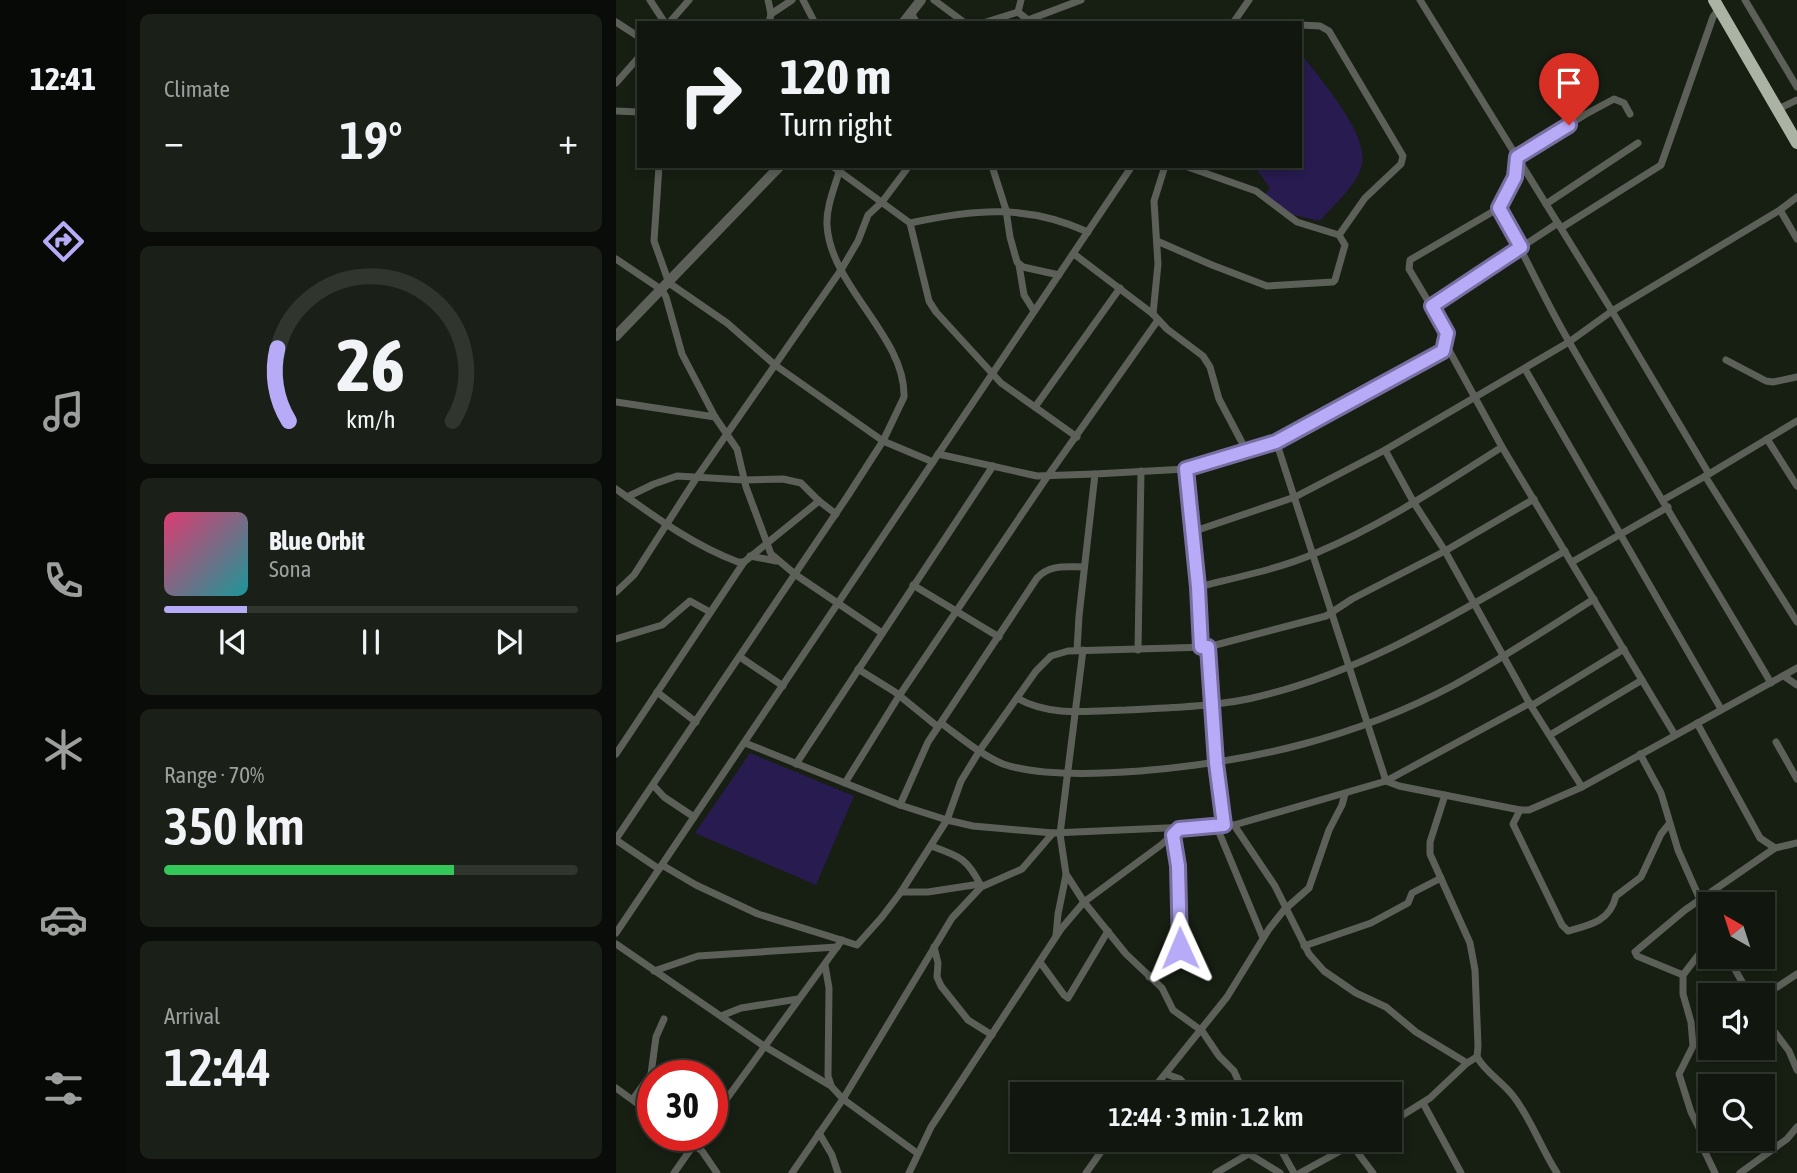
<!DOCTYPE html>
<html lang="en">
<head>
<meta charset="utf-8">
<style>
	:root { --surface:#11160e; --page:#1a1f17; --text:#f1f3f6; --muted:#9c9f9e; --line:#30352e; --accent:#b7abf8 }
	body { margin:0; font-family:"Asap Condensed",sans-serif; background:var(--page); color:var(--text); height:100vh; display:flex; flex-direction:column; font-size:26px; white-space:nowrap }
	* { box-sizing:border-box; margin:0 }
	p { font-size:23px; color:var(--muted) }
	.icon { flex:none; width:38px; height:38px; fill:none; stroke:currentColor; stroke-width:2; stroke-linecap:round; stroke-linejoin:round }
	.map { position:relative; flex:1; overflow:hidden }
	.panel { display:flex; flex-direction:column; gap:14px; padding:14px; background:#090c08; width:490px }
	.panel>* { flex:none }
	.top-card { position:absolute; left:21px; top:21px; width:665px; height:147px; border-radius:0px; box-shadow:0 4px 10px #0003,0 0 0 2px var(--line); background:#11160e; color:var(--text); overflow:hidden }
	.needle { width:46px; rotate:321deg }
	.fabs { position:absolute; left:1082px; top:892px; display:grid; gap:14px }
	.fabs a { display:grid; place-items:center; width:77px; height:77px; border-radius:0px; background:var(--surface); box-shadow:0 4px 10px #0003,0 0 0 2px var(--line); font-size:35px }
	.speed { position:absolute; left:21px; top:1060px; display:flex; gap:14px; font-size:35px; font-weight:700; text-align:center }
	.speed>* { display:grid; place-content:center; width:91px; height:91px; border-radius:50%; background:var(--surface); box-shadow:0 4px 10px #0003,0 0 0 2px var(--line); line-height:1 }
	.speed .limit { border:10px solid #d22; background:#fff; color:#111 }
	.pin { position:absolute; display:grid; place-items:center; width:60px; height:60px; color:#fff; margin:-72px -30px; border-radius:50% 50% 50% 0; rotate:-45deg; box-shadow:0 0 7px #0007 }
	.pin .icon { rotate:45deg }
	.me { position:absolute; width:77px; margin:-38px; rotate:359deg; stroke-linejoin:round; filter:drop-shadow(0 0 5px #0008) }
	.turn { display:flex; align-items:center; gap:24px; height:147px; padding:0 28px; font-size:32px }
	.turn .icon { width:91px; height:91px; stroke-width:2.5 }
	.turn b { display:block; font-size:49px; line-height:60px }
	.big { font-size:52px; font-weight:600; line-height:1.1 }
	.panel .tile { flex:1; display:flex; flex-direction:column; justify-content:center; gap:10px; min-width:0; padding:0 24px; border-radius:10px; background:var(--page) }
	.panel .dial { align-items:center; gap:0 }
	.dial svg { height:182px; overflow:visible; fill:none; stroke:var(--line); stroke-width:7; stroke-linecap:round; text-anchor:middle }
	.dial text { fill:var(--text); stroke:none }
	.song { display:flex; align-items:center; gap:21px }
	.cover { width:84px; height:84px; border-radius:10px; background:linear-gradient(135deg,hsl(340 70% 55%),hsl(180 70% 35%)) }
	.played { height:7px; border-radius:4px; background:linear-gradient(90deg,var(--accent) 20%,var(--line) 20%) }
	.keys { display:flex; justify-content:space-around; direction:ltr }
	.heat { display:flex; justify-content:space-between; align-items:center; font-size:38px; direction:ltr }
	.charge { height:10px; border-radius:5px; background:linear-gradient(90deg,#34c759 70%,var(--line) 0) }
	.trip { position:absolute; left:394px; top:1082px; width:392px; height:70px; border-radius:0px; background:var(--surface); box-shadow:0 4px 10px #0003,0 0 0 2px var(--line); font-weight:600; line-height:70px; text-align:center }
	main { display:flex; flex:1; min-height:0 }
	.dock { display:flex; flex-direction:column; width:126px; justify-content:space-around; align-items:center; background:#070906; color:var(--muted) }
	.dock .icon { width:49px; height:49px }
	.dock .selected { color:var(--accent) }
	.dock b { font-size:32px; color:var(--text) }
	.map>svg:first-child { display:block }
</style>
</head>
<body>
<main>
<nav class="dock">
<b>12:41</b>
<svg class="icon selected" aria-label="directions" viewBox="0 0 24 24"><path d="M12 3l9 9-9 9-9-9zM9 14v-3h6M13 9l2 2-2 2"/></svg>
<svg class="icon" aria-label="music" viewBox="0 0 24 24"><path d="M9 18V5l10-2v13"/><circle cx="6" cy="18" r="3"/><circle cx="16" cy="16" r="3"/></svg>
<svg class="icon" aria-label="phone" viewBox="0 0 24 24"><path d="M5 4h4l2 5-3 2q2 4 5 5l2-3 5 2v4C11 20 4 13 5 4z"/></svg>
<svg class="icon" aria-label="climate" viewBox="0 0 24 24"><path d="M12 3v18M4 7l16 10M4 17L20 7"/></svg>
<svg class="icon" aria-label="car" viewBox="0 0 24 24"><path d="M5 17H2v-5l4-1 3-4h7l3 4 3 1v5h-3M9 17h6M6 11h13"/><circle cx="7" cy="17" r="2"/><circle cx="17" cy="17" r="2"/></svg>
<svg class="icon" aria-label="filters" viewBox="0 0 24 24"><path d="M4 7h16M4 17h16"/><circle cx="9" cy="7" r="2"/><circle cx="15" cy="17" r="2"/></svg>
</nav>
<section class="panel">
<div class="tile"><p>Climate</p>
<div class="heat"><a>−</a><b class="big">19°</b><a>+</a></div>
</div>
<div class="tile dial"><svg viewBox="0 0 100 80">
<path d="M14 69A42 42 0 1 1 86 69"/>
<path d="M14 69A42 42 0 0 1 9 37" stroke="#b7abf8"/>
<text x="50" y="56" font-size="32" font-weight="700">26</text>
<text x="50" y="72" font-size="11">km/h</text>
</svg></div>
<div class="tile">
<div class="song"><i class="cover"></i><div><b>Blue Orbit</b><p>Sona</p></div></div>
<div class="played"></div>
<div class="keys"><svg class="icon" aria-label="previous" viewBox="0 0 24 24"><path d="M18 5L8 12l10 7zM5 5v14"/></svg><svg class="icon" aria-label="pause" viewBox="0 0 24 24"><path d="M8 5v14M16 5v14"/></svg><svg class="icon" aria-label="next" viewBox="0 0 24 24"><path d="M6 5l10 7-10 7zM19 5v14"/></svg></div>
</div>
<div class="tile"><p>Range · 70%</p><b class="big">350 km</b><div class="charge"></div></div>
<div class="tile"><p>Arrival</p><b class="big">12:44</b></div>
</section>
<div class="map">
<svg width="1181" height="1173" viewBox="0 0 1181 1173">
	<rect width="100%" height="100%" fill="#171e12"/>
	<g fill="#281b4f">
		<path d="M684 52C702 77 753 133 746 164 742 185 717 205 704 221L678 215 648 195 654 188 638 166H684Z"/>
		<path d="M134 753 238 796 200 885 79 833Z"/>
	</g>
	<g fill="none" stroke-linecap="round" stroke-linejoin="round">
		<g stroke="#5c6059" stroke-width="7">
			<path d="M34 0 49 23"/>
			<path d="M152 0 155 14 153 23"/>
			<path d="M187 0 199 23"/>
			<path d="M318 0 349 23"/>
			<path d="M804 0 996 311 1093 474 1047 500"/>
			<path d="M1129 0 1181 87"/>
			<path d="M402 12 405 0"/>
			<path d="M295 13 301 23"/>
			<path d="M155 14 176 0"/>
			<path d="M0 22 23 37"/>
			<path d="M53 23 73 0"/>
			<path d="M367 23 402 12 412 20 465 0"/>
			<path d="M617 23 633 0"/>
			<path d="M684 25 704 26 713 31 787 156 785 164 749 198 723 235"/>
			<path d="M0 83 23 57"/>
			<path d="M1162 109 1181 100"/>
			<path d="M0 111 23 112"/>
			<path d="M43 166 38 241 53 283 111 323 159 365 267 441 317 462"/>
			<path d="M216 166 294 223 313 301 320 312 385 383 461 437"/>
			<path d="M376 166 390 210 394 237 401 262 407 267 443 275"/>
			<path d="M930 204 1022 143"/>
			<path d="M883 208C907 251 927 297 952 340 1018 455 1088 569 1155 683"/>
			<path d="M1164 210 1181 239"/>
			<path d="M294 223C359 209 410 204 472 232"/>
			<path d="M945 228 1045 165 1097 17 1103 8"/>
			<path d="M541 241 596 265 651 286 717 282 719 280 729 245 723 235 681 222 640 191 569 166"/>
			<path d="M458 254 537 314 551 329 587 356 594 367 603 399 631 452"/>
			<path d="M0 259 46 290 50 297 66 354 99 417 121 449 130 487 155 554 180 575 266 633"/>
			<path d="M403 265 408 295 418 311"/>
			<path d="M816 306 942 223"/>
			<path d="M537 314 542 264 538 201 549 166"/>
			<path d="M826 351 831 333 793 269 794 260 883 208 899 177 901 157 970 114 998 99 1008 103 1014 114"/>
			<path d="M1110 360 1150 381 1157 382 1181 377"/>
			<path d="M909 369 1105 709"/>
			<path d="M0 402 99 417"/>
			<path d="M419 407 504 288"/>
			<path d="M1151 439 1181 486"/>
			<path d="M660 441 770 781 914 703"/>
			<path d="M769 450 798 503 829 551 915 706 966 787"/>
			<path d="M322 454 421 476 479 474"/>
			<path d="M570 469 582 587 585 647"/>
			<path d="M1093 474 1181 421"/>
			<path d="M1089 476 1181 622"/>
			<path d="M0 489C39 517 77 545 122 562H128L203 501"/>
			<path d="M11 497 38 484 61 476 128 480 167 479 185 483 203 501 220 514"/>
			<path d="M576 532 679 497 769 450 953 342 996 311 1164 210 1181 197"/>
			<path d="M134 556 160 561"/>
			<path d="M956 562 1052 507"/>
			<path d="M297 585 383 637"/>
			<path d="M582 587C622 577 663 569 700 553 767 525 826 485 886 447"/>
			<path d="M0 592 18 575 81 477 225 270 242 241 252 215 266 202 293 166"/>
			<path d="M0 639 46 625 74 601 94 612"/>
			<path d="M592 647 600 763 608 825"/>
			<path d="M461 650 463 616 479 474 570 469 660 441 829 350 834 352 886 447 1059 735"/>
			<path d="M467 650 444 834 450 874 468 902 510 954 546 988 557 1010 586 1031 603 1056 618 1071 628 1094"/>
			<path d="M522 650 525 471"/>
			<path d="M124 657 167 686"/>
			<path d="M242 669 279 692 322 727"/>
			<path d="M1168 676 1181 685"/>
			<path d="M41 692 80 722"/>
			<path d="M401 698C434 717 473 711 510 710 550 708 592 707 632 699 747 674 848 609 949 551"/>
			<path d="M915 706 1008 649"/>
			<path d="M325 723C344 737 365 755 387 764 424 777 484 774 524 771 635 762 739 738 838 685 886 659 932 628 978 599"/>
			<path d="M1081 723 1144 838 1159 848"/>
			<path d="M934 735 1026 680"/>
			<path d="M1160 742 1181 779"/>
			<path d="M129 743 284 805 331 820 357 826 437 833 618 825 770 781 783 786 904 810H913L966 787 1181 668"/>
			<path d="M0 754 128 562"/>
			<path d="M1024 754 1045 793 1062 850 1094 922"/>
			<path d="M180 764 377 466"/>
			<path d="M229 783 283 696 431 477 542 320"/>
			<path d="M37 785 48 797 78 817"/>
			<path d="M829 795 814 842V854L854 943 859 970 862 1046 861 1057C870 1073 887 1082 898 1097 916 1121 925 1148 941 1173"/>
			<path d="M284 805 312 742 421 578C434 564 450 567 468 567"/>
			<path d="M904 810 897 824 946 925 952 931C975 925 994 921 1000 896L1025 877 1045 834 1053 824"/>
			<path d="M600 825 647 938"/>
			<path d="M618 825 659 886 693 954 708 971 740 993 770 1007 800 1032 851 1063"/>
			<path d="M0 839 231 497 267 441 288 397C290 337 214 286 211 225 210 208 218 189 223 172"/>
			<path d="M0 840 43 869"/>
			<path d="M315 846C343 856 351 858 365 886"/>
			<path d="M46 865 80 885 142 914 241 945 266 917 285 892 331 820 345 781 364 750 420 671 435 656 452 651 592 647 710 616 736 599 829 551 918 499"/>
			<path d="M285 892H312L364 884"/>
			<path d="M0 933 516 166"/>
			<path d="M440 936 442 914 450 875"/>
			<path d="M1094 940 1067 975V994L1075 1022 1077 1046 1063 1074 1075 1112 1088 1138 1089 1152 1099 1173"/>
			<path d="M0 944 148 1046 215 1086 227 1099 301 1153"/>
			<path d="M688 946 755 923 792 903 796 893 825 878"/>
			<path d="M318 947 322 963 321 977 325 986 352 1020 376 1035"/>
			<path d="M1112 957 1134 996"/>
			<path d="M424 962 448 995 452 998 492 931"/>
			<path d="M209 965 213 988 212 1076 215 1085"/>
			<path d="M38 971 82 956 221 947"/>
			<path d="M1067 975 1021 956 1019 952 1069 910 1159 848 1181 843"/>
			<path d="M533 977 569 963 563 944V890L557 835"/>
			<path d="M1146 997 1181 974"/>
			<path d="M1146 1015 1173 1051 1181 1070"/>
			<path d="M105 1016 125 1008 182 999"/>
			<path d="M550 1074 564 1079 577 1094"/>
			<path d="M0 1088 37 1115"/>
			<path d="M533 1094 611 997 653 929 668 910 693 888 713 830 726 805 729 794"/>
			<path d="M17 1099 35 1074 40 1037 48 1019"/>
			<path d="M807 1103 845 1173"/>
			<path d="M96 1119 226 940"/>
			<path d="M774 1123 814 1098 851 1063 861 1057"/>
			<path d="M203 1133 216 1155 222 1173"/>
			<path d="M65 1136 86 1151 101 1173"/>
			<path d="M609 1139 664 1173"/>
			<path d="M659 1139 678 1173"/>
			<path d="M736 1145 757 1173"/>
			<path d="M58 1173 84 1136"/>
			<path d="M176 1173 227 1099 336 918 365 887 406 869 437 833"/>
			<path d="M293 1173 315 1127 445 929 468 902 545 845 563 829"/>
			<path d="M470 1173 494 1139"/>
			<path d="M600 1173 658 1139"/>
			<path d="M684 1173 746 1139"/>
			<path d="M1124 1173 1171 1139 1181 1127"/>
		</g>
		<g stroke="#5c6059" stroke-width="10">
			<path d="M287 23 305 0"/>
			<path d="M0 336 164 166"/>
		</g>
		<path stroke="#aab3a4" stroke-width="12" d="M1098 0 1181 143"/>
	</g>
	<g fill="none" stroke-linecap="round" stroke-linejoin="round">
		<defs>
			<path id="route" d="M564 948 562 866 557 835 563 829 608 825 600 763 592 647H585L582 587 570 469 660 442 827 351 831 333 816 306 905 247 883 208 899 177 901 157 953 125"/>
		</defs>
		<use href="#route" stroke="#776fa1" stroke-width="18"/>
		<use href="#route" stroke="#b7abf8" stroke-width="12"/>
	</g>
</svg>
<div class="fabs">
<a><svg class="needle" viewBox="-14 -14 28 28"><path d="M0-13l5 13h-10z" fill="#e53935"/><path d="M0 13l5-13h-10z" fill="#9c9f9e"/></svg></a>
<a><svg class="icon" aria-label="sound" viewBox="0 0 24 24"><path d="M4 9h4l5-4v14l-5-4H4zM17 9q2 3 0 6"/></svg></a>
<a><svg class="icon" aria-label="search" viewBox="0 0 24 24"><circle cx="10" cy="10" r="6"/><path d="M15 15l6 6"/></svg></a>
</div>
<div class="speed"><div class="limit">30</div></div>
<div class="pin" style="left:953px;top:125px;background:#d93025"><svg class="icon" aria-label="arrive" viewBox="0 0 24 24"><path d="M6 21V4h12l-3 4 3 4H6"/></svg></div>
<svg class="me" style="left:564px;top:948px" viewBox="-20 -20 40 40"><path d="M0-17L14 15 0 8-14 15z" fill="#b7abf8" stroke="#fff" stroke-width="4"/></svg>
<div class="trip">12:44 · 3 min · 1.2 km</div>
<div class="top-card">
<div class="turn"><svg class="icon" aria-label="right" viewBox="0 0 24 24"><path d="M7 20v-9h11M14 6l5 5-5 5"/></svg><div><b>120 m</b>Turn right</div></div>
</div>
</div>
</main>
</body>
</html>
